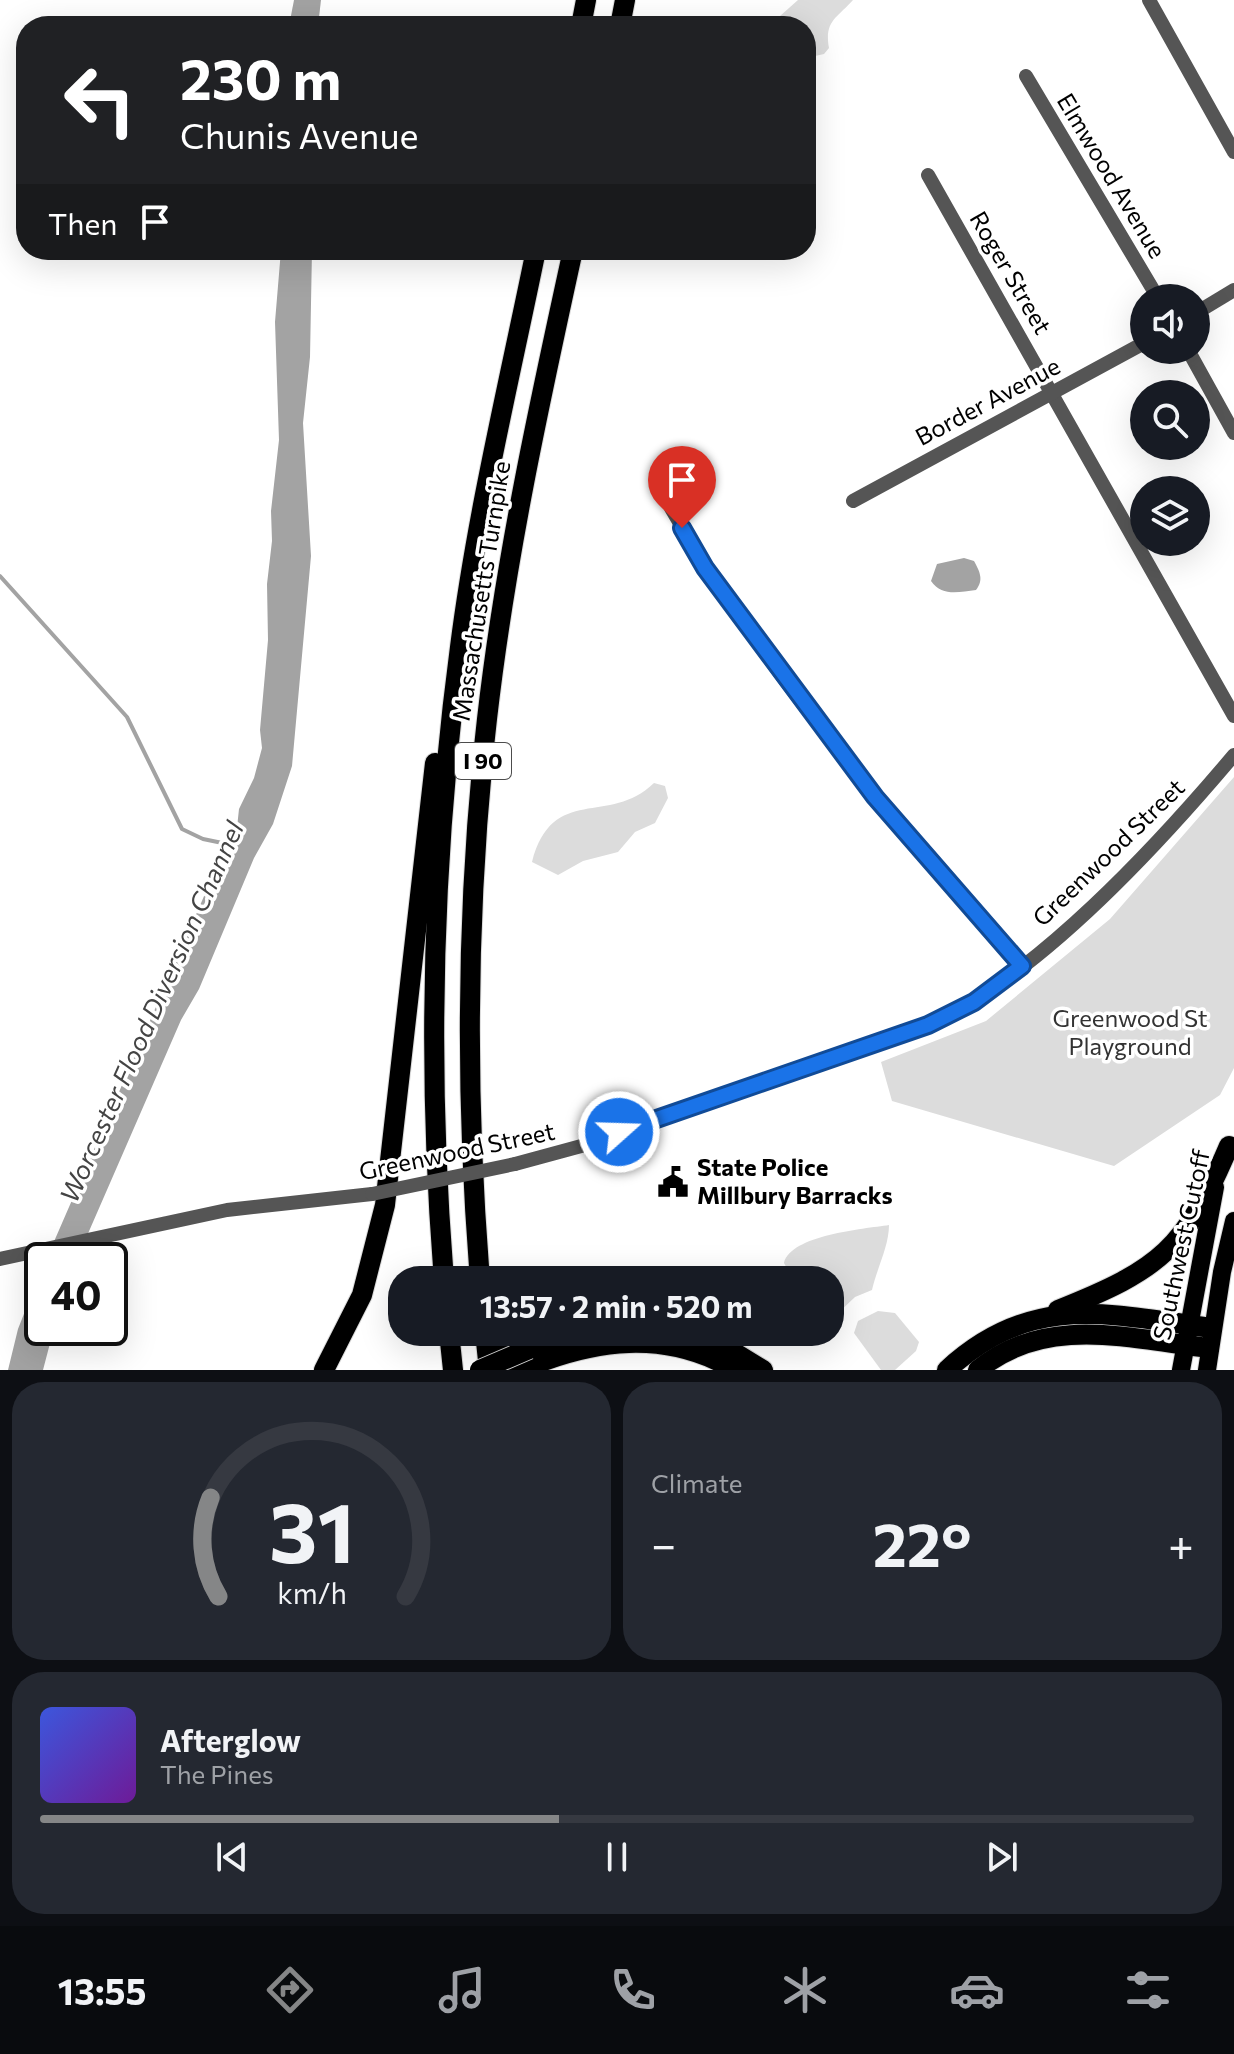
<!DOCTYPE html>
<html lang="en">
<head>
<meta charset="utf-8">
<style>
	:root { --surface:#171b24; --page:#242831; --text:#f1f3f6; --muted:#9ea1a6; --line:#363941; --accent:#858687 }
	body { margin:0; font-family:Commissioner,sans-serif; background:var(--page); color:var(--text); height:100vh; display:flex; flex-direction:column; font-size:30px; white-space:nowrap }
	* { box-sizing:border-box; margin:0 }
	p { font-size:26px; color:var(--muted) }
	.icon { flex:none; width:44px; height:44px; fill:none; stroke:currentColor; stroke-width:2; stroke-linecap:round; stroke-linejoin:round }
	.map { position:relative; height:1370px; overflow:hidden }
	.panel { display:flex; flex-direction:column; gap:12px; padding:12px; background:#0d0f14; flex:1 }
	.panel>* { flex:none }
	.hud { position:absolute; left:16px; top:16px; width:800px; height:244px; border-radius:32px; box-shadow:0 8px 32px #0002; background:#202124; color:#fff; overflow:hidden }
	.controls { position:absolute; left:1130px; top:284px; display:grid; gap:16px }
	.controls a { display:grid; place-items:center; width:80px; height:80px; border-radius:50%; background:var(--surface); box-shadow:0 8px 32px #0002; font-size:40px }
	.speed { position:absolute; left:24px; top:1242px; display:flex; gap:16px; font-size:40px; font-weight:700; text-align:center }
	.speed>* { display:grid; place-content:center; width:104px; height:104px; border-radius:50%; background:var(--surface); box-shadow:0 8px 32px #0002; line-height:1 }
	.speed .limit { border:4px solid #111; border-radius:12px; background:#fff; color:#111 }
	.pin { position:absolute; display:grid; place-items:center; width:68px; height:68px; color:#fff; margin:-82px -34px; border-radius:50% 50% 50% 0; rotate:-45deg; box-shadow:0 0 8px #0007 }
	.pin .icon { rotate:45deg }
	.me { position:absolute; width:88px; margin:-44px; rotate:70deg; stroke-linejoin:round; filter:drop-shadow(0 0 6px #0008) }
	.turn { display:flex; align-items:center; gap:28px; height:168px; padding:0 32px; font-size:36px }
	.turn .icon { width:104px; height:104px; stroke-width:2.5 }
	.turn b { display:block; font-size:56px; line-height:68px }
	.then { display:flex; align-items:center; height:76px; padding:0 32px; background:#0003; gap:16px; font-size:30px }
	.big { font-size:60px; font-weight:700; line-height:1.1 }
	.panel .card { flex:1; display:flex; flex-direction:column; justify-content:center; gap:12px; min-width:0; padding:0 28px; border-radius:32px; background:var(--page) }
	.panel .dial { align-items:center; gap:0 }
	.dial svg { height:208px; overflow:visible; fill:none; stroke:var(--line); stroke-width:7; stroke-linecap:round; text-anchor:middle }
	.dial text { fill:var(--text); stroke:none }
	.song { display:flex; align-items:center; gap:24px }
	.cover { width:96px; height:96px; border-radius:12px; background:linear-gradient(135deg,hsl(230 70% 55%),hsl(280 70% 35%)) }
	.played { height:8px; border-radius:4px; background:linear-gradient(90deg,var(--accent) 45%,var(--line) 45%) }
	.keys { display:flex; justify-content:space-around; direction:ltr }
	.heat { display:flex; justify-content:space-between; align-items:center; font-size:44px; direction:ltr }
	.panel .tiles { flex:1; display:grid; gap:12px; grid-template-columns:1fr 1fr }
	.card:last-child { grid-column:span 2 }
	.trip { position:absolute; left:388px; top:1266px; width:456px; height:80px; border-radius:32px; background:var(--surface); box-shadow:0 8px 32px #0002; font-weight:700; line-height:80px; text-align:center }
	.dock { display:flex; height:128px; justify-content:space-around; align-items:center; background:#090b0e; color:var(--muted) }
	.dock .icon { width:56px; height:56px }
	.dock .current { color:var(--accent) }
	.dock b { font-size:36px; color:var(--text) }
	.map>svg:first-child { display:block }
</style>
</head>
<body>
<div class="map">
<svg width="1234" height="1370" viewBox="0 0 1234 1370">
	<rect width="100%" height="100%" fill="#fff"/>
	<g fill="#dcdcdc">
		<path d="M798 0H853C837 18 824 21 829 48L824 54 806 58V26H748L780 16Z"/>
		<path d="M1234 777V1068L1220 1095 1114 1166 892 1101 881 1062 986 1021 1110 919Z"/>
		<path d="M654 783 665 786 668 798 655 823 635 832 618 852 583 861 558 875 532 862C553 783 609 827 654 783Z"/>
		<path d="M889 1225C889 1246 877 1268 872 1290L855 1297 837 1314 830 1311V1280C811 1280 794 1282 784 1263 791 1235 863 1229 889 1225Z"/>
		<path d="M878 1311 895 1313 919 1342 916 1351 895 1370H881L854 1333 858 1321Z"/>
	</g>
	<g fill="#a3a3a3">
		<path d="M294 0H321L318 26H289Z"/>
		<path d="M281 250H312L310 357 303 423 311 556 292 766 273 824 254 858 199 989 181 1020 83 1245 75 1260H46L208 887 235 846 239 809 254 778 262 748 260 730 268 640 267 584 272 541 271 511 279 440 275 322Z"/>
		<path d="M964 558 974 561C980 572 984 580 976 590 959 592 942 597 931 581L937 564Z"/>
		<path d="M42 1268V1328H54L43 1370H8L18 1329Z"/>
	</g>
	<g fill="none" stroke-linecap="round" stroke-linejoin="round">
		<path stroke="#a3a3a3" stroke-width="4" d="M0 576 127 717 182 829 203 839 237 846"/>
		<defs>
			<g id="major">
				<path d="M1181 1370 1215 1187"/>
				<path d="M1207 1370 1222 1272 1234 1221"/>
			</g>
			<g id="highway">
				<path d="M581 26 586 0"/>
				<path d="M620 26 625 0"/>
				<path d="M444 1280C427 1069 432 857 460 647 477 514 509 382 536 250"/>
				<path d="M480 1280C465 1093 466 906 487 719 505 561 539 405 573 250"/>
				<path d="M1058 1310C1161 1269 1185 1249 1229 1146"/>
				<path d="M449 1332 453 1370"/>
				<path d="M485 1332 489 1370"/>
				<path d="M500 1332 505 1370"/>
				<path d="M682 1332 727 1348 763 1370"/>
				<path d="M529 1349 581 1332"/>
				<path d="M324 1370 362 1295 385 1205 435 763"/>
				<path d="M521 1370C593 1339 665 1329 735 1370"/>
				<path d="M947 1370C1031 1292 1109 1314 1212 1328"/>
				<path d="M978 1370C1045 1314 1131 1339 1209 1348"/>
			</g>
		</defs>
		<use href="#major" stroke="#dbdbdb" stroke-width="20"/>
		<use href="#highway" stroke="#dbdbdb" stroke-width="22"/>
		<g stroke="#555" stroke-width="14">
			<path d="M1149 0 1234 152"/>
			<path d="M1026 76 1158 298"/>
			<path d="M928 175 1234 716"/>
			<path d="M1196 313 1234 290"/>
			<path d="M1188 350 1234 433"/>
			<path d="M853 501 1144 343"/>
			<path d="M671 508C767 675 896 822 1022 966"/>
			<path d="M515 1164 585 1145 928 1025C1035 979 1159 844 1234 755"/>
			<path d="M0 1259 227 1210 372 1194"/>
		</g>
		<use href="#major" stroke="#000" stroke-width="18"/>
		<use href="#highway" stroke="#000" stroke-width="20"/>
		<defs>
			<path id="highway-bridge" d="M480 1370 529 1349"/>
		</defs>
		<use href="#highway-bridge" stroke="#dbdbdb" stroke-width="22" stroke-linecap="butt"/>
		<path stroke="#555" stroke-width="14" d="M372 1194 515 1164"/>
		<use href="#highway-bridge" stroke="#000" stroke-width="20"/>
	</g>
	<g fill="none" stroke-linecap="round" stroke-linejoin="round">
		<defs>
			<path id="route" d="M619 1132 928 1025 974 1002 1022 966 875 797 705 568 682 528"/>
		</defs>
		<use href="#route" stroke="#114b97" stroke-width="20"/>
		<use href="#route" stroke="#1a73e8" stroke-width="14"/>
	</g>
	<defs>
		<symbol id="civic-bare" viewBox="-9 -9 18 18"><path d="M-.6-6.5H3V-4.5H.6V-3L4-1V1h2V6H-6V1h2V-1L-.6-3ZM-1.2 2.5V6h2.4V2.5Z" fill="#000" stroke="#fff" stroke-width="2.5" paint-order="stroke"/></symbol>
	</defs>
	<g fill-rule="evenodd">
		<use href="#civic-bare" x="651" y="1160" width="44" height="44"/>
	</g>
	<g text-anchor="middle" stroke-width="7" stroke-linejoin="round" paint-order="stroke">
		<rect fill="#fff" stroke="#4c4c4c" stroke-width="2" x="455" y="743" width="56" height="36" rx="6"/>
		<g font-size="22" font-weight="bold" fill="#000">
			<text x="483" y="769">I 90</text>
		</g>
		<g font-size="24" fill="#000" stroke="#fff">
			<text transform="translate(1111 176) rotate(59)" y="8">Elmwood Avenue</text>
			<text transform="translate(1010 273) rotate(60)" y="8">Roger Street</text>
			<text transform="translate(988 402) rotate(-28)" y="8">Border Avenue</text>
			<text transform="translate(482 591) rotate(-81)" y="8">Massachusetts Turnpike</text>
			<text transform="translate(1109 853) rotate(-44)" y="8">Greenwood Street</text>
			<text transform="translate(457 1152) rotate(-12)" y="8">Greenwood Street</text>
			<text transform="translate(1182 1245) rotate(-78)" y="8">Southwest Cutoff</text>
		</g>
		<g font-size="24" fill="#333" stroke="#fff">
			<text x="1130" y="1027">Greenwood St<tspan x="1130" dy="28">Playground</tspan></text>
		</g>
		<g font-size="24" font-weight="bold" fill="#000" stroke="#fff" text-anchor="start">
			<text x="697" y="1176">State Police<tspan x="697" dy="28">Millbury Barracks</tspan></text>
		</g>
		<g font-size="26" font-style="italic" fill="#444" stroke="#fff">
			<text transform="translate(152 1012) rotate(-66)" y="9">Worcester Flood Diversion Channel</text>
		</g>
	</g>
</svg>
<div class="controls">
<a><svg class="icon" aria-label="sound" viewBox="0 0 24 24"><path d="M4 9h4l5-4v14l-5-4H4zM17 9q2 3 0 6"/></svg></a>
<a><svg class="icon" aria-label="search" viewBox="0 0 24 24"><circle cx="10" cy="10" r="6"/><path d="M15 15l6 6"/></svg></a>
<a><svg class="icon" aria-label="layers" viewBox="0 0 24 24"><path d="M12 4l9 5-9 5-9-5zM3 14l9 5 9-5"/></svg></a>
</div>
<div class="speed"><div class="limit">40</div></div>
<div class="pin" style="left:682px;top:528px;background:#d93025"><svg class="icon" aria-label="arrive" viewBox="0 0 24 24"><path d="M6 21V4h12l-3 4 3 4H6"/></svg></div>
<svg class="me" style="left:619px;top:1132px" viewBox="-20 -20 40 40"><circle r="17" fill="#1a73e8" stroke="#fff" stroke-width="3"/><path d="M0-11L8 9 0 5-8 9z" fill="#fff"/></svg>
<div class="trip">13:57 · 2 min · 520 m</div>
<div class="hud">
<div class="turn"><svg class="icon" aria-label="left" viewBox="0 0 24 24"><path d="M17 20v-9H6M10 6l-5 5 5 5"/></svg><div><b>230 m</b>Chunis Avenue</div></div>
<div class="then">Then<svg class="icon" aria-label="arrive" viewBox="0 0 24 24"><path d="M6 21V4h12l-3 4 3 4H6"/></svg></div>
</div>
</div>
<section class="panel">
<div class="tiles">
<div class="card dial"><svg viewBox="0 0 100 80">
<path d="M14 69A42 42 0 1 1 86 69"/>
<path d="M14 69A42 42 0 0 1 11 31" stroke="#858687"/>
<text x="50" y="56" font-size="32" font-weight="700">31</text>
<text x="50" y="72" font-size="11">km/h</text>
</svg></div>
<div class="card"><p>Climate</p>
<div class="heat"><a>−</a><b class="big">22°</b><a>+</a></div>
</div>
<div class="card">
<div class="song"><i class="cover"></i><div><b>Afterglow</b><p>The Pines</p></div></div>
<div class="played"></div>
<div class="keys"><svg class="icon" aria-label="previous" viewBox="0 0 24 24"><path d="M18 5L8 12l10 7zM5 5v14"/></svg><svg class="icon" aria-label="pause" viewBox="0 0 24 24"><path d="M8 5v14M16 5v14"/></svg><svg class="icon" aria-label="next" viewBox="0 0 24 24"><path d="M6 5l10 7-10 7zM19 5v14"/></svg></div>
</div>
</div>
</section>
<nav class="dock">
<b>13:55</b>
<svg class="icon current" aria-label="directions" viewBox="0 0 24 24"><path d="M12 3l9 9-9 9-9-9zM9 14v-3h6M13 9l2 2-2 2"/></svg>
<svg class="icon" aria-label="music" viewBox="0 0 24 24"><path d="M9 18V5l10-2v13"/><circle cx="6" cy="18" r="3"/><circle cx="16" cy="16" r="3"/></svg>
<svg class="icon" aria-label="phone" viewBox="0 0 24 24"><path d="M5 4h4l2 5-3 2q2 4 5 5l2-3 5 2v4C11 20 4 13 5 4z"/></svg>
<svg class="icon" aria-label="climate" viewBox="0 0 24 24"><path d="M12 3v18M4 7l16 10M4 17L20 7"/></svg>
<svg class="icon" aria-label="car" viewBox="0 0 24 24"><path d="M5 17H2v-5l4-1 3-4h7l3 4 3 1v5h-3M9 17h6M6 11h13"/><circle cx="7" cy="17" r="2"/><circle cx="17" cy="17" r="2"/></svg>
<svg class="icon" aria-label="filters" viewBox="0 0 24 24"><path d="M4 7h16M4 17h16"/><circle cx="9" cy="7" r="2"/><circle cx="15" cy="17" r="2"/></svg>
</nav>
</body>
</html>
